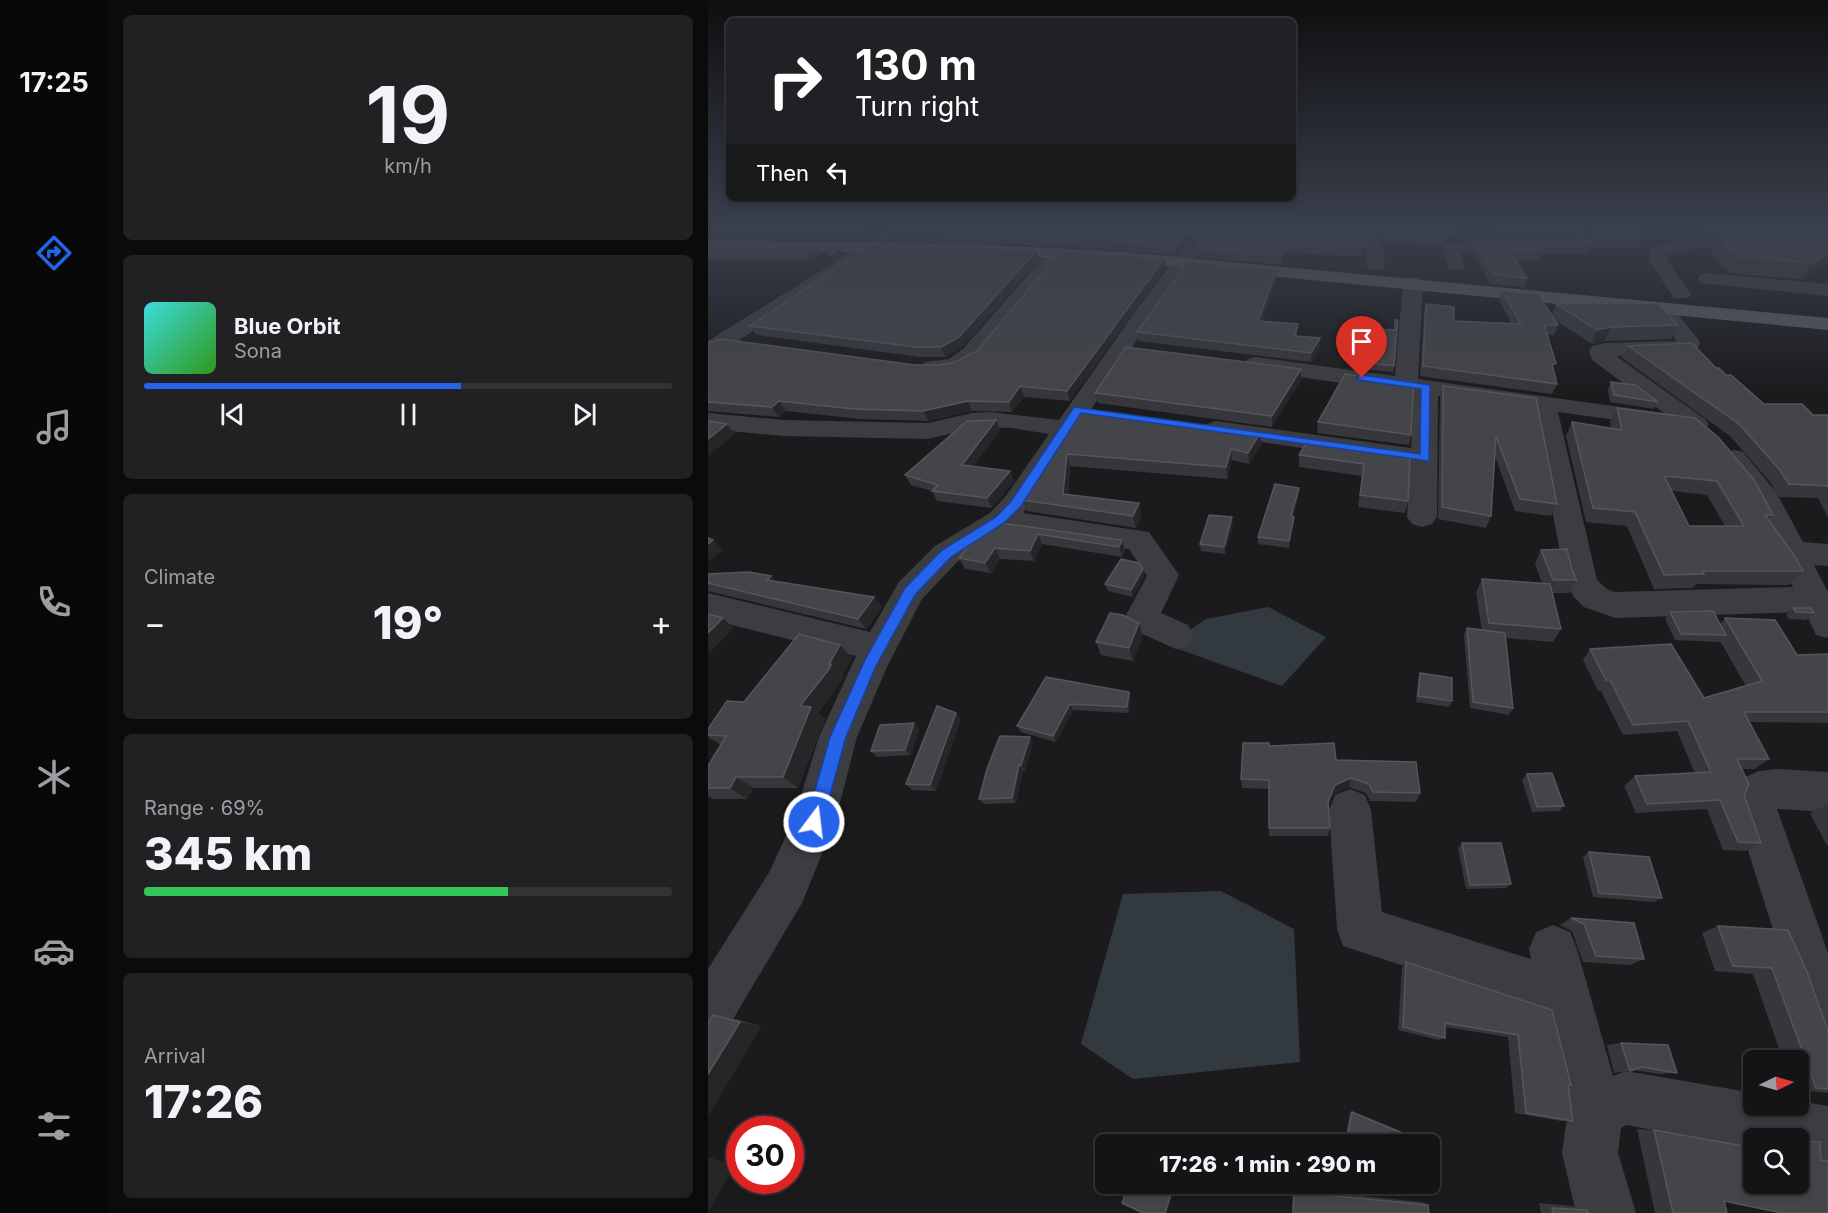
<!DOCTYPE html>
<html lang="en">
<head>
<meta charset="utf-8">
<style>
	:root { --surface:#141416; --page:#212123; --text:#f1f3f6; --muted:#9d9ea1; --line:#333335; --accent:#2563eb }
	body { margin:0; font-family:Inter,sans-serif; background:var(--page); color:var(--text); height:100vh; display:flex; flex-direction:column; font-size:22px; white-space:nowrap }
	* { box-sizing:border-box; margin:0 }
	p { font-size:20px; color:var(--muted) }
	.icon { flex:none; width:33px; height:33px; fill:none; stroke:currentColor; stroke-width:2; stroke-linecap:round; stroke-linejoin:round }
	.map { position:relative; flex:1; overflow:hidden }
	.panel { display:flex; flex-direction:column; gap:15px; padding:15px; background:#0b0b0c; width:600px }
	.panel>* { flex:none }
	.top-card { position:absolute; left:18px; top:18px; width:570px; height:183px; border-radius:9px; box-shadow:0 3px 9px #0003,0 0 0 2px var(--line); background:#202124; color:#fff; overflow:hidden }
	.needle { width:39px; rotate:85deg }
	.buttons { position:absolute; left:1035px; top:1050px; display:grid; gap:12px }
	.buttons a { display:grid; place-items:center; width:66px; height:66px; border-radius:9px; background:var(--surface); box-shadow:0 3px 9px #0003,0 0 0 2px var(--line); font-size:30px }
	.speed { position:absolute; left:18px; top:1116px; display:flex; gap:12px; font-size:30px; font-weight:700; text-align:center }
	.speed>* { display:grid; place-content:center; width:78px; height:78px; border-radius:50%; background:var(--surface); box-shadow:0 3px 9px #0003,0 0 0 2px var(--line); line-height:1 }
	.speed .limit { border:9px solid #d22; background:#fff; color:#111 }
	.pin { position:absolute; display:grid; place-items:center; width:51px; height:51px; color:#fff; margin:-62px -26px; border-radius:50% 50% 50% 0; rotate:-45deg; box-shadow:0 0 6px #0007 }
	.pin .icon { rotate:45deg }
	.me { position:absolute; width:66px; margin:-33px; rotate:15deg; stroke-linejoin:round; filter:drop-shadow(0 0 4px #0008) }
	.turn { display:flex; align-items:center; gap:21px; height:126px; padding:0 30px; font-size:27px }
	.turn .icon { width:78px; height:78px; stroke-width:2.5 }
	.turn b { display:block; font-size:42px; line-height:51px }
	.then { display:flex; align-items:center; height:57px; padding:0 30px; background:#0003; gap:12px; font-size:22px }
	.big { font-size:45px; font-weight:800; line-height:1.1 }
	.panel .tile { flex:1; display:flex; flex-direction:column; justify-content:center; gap:9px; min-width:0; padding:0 21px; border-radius:9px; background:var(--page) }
	.panel .dial { align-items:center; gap:0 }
	.dial b { font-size:78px; line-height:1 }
	.song { display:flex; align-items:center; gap:18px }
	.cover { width:72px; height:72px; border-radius:9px; background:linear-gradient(135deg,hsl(180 70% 55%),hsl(110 70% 35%)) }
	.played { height:6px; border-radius:3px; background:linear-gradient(90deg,var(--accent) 60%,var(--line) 60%) }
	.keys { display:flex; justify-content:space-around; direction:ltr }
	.heat { display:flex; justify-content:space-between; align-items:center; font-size:33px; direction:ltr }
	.charge { height:9px; border-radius:4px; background:linear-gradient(90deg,#34c759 69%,var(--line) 0) }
	.trip { position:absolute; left:387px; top:1134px; width:345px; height:60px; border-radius:9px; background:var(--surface); box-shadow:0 3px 9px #0003,0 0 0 2px var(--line); font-weight:800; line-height:60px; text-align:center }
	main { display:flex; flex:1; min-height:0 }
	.tabs { display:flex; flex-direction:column; width:108px; justify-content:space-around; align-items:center; background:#080809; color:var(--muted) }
	.tabs .icon { width:42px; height:42px }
	.tabs .selected { color:var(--accent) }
	.tabs b { font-size:27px; color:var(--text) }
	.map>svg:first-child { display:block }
</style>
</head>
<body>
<main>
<nav class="tabs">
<b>17:25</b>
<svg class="icon selected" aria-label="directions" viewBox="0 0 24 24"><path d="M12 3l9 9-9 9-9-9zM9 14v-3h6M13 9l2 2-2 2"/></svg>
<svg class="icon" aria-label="music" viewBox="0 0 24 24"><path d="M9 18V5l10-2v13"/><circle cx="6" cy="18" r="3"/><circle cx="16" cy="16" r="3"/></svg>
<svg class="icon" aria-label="phone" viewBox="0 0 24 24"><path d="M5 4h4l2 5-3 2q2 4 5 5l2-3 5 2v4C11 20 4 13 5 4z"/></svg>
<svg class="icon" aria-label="climate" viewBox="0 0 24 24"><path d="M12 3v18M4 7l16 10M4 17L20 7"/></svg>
<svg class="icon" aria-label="car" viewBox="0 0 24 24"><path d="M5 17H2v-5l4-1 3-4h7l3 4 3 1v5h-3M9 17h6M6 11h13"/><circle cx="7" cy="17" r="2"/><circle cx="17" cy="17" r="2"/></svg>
<svg class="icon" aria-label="filters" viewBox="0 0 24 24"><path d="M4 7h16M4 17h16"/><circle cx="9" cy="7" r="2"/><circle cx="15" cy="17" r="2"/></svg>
</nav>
<section class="panel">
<div class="tile dial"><b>19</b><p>km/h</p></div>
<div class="tile">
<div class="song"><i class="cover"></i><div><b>Blue Orbit</b><p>Sona</p></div></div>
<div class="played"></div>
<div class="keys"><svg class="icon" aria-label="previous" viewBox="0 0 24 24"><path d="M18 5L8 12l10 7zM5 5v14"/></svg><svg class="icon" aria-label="pause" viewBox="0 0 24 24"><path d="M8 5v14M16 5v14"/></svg><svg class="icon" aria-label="next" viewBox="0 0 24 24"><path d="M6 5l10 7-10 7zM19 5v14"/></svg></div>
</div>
<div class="tile"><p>Climate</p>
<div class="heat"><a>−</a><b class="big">19°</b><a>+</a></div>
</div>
<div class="tile"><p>Range · 69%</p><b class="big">345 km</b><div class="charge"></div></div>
<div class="tile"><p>Arrival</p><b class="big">17:26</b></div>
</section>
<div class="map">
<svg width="1120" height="1213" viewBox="0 0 1120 1213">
	<rect width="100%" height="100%" fill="#1b1b1d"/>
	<g fill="#323a40">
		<path d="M560 607 618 637 574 686 459 645 498 619Z"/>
		<path d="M513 891 586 929 592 1062 425 1079 373 1044 415 894Z"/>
	</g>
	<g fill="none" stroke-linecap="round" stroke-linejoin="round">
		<g fill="#3c3d41" fill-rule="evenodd">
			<path d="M180 226H199L141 269 8 355 0 357V341L129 261Z"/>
			<path d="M650 226H666L674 238 677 266 675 270H661L659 266 656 238Z"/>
			<path d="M863 226H882L878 230 885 240 878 247 872 248 782 247 753 252 757 266 755 270H741L734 249 737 245 782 237 866 238 861 229Z"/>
			<path d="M1089 226H1111L1101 233 1061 244 1034 247 980 249 959 255 958 259 983 294 980 298H966L940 259 944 248 969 240 1043 236Z"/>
			<path d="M483 245 489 246 492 250 443 318 315 513 441 532 471 575 453 613 480 625 485 635 480 645 468 649 421 628 416 619 439 576 421 549 297 531 249 562 214 599 179 667 149 737 127 822 94 903 18 1031 0 1038V969L62 871 86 818 111 737 148 656 0 619V593L162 632 191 582 227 546 282 513 298 496 341 434 303 428 271 427 220 439 76 436 0 429V413L76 420 220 423 264 413 282 412 351 420 427 312 477 246Z"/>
			<path d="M350 247 356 248 359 252 356 256 271 359C253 371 238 377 216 372L213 367 216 362 241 359 255 349 344 248Z"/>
			<path d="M999 273 1120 284V296L992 283 990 279 992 275Z"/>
			<path d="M705 277 712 279 715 283 710 379 956 413 884 360 881 351 884 346 897 343 969 341 944 308 947 304H961L991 340 992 344 987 352 908 356 997 419 1001 424 997 429C982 433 975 427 964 418L961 424 952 426 850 412 889 580 899 589 907 592 1085 587 1045 502 1013 458 1017 452 1026 450 1035 452 1068 492 1095 542 1120 544V566L1106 565 1120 592V638L1108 635 1097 612 907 618 876 607 866 597 858 583 825 409 730 396 729 517 724 524 714 527 704 524 699 517 702 464 499 434 495 429 499 424 508 421 703 448 706 393 548 371 540 369 537 364 540 359 548 357 687 376 695 283 698 279Z"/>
			<path d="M1070 769 1120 772V812L1069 809 1120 953V1049L1102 1042 1095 1024 1025 803 1037 777 1051 771Z"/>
			<path d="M642 789 657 795 663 810 674 912 823 959 821 949 828 932 845 925 862 932 869 949 905 1076 918 1071 1046 1093V1106H1090V1101L1120 1106V1162L1090 1156V1138H1046V1148L918 1125 913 1128 910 1153 928 1213H868L854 1153 860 1111 836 1012 635 946 629 929 621 810 627 795Z"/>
		</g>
		<path fill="#595b60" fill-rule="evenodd" d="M0 240 263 244 416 252 1120 318V330L416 262 263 254 0 250Z"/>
	</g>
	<g fill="#37373b" fill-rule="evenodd">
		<path d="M177 226 155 240 10 238 5 230Z"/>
		<path d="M653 226 655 248 654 256 578 253 574 265 490 257 489 248 491 245 489 244 483 243 475 245 468 255 356 246 183 241 180 232Z"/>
		<path d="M668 226H746L745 241 733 246 677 242Z"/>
		<path d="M750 226H866L862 236 782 235 757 239Z"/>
		<path d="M883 226H913L934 236 929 248 883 247 880 254H834L832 260H808L819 278 816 287 782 284 765 252 767 243H883L885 237 881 230Z"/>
		<path d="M984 226H1080L1053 231 1120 226V264L1093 279 1021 273 1018 267 1012 266 1003 250 1011 235H995Z"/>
		<path d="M0 246 115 254 102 260H0Z"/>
		<path d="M331 260 254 347 237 357H212L48 335 42 326Z"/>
		<path d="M457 268 362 401 316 397 304 412 264 411 220 421 152 419 78 411 71 417 0 411V343L207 365H231L247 362Z"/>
		<path d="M568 279 554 321 589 333V336L612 338V348L603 362 431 341 429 332Z"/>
		<path d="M794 291 844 315 848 304 970 325 963 339 897 341 884 344 847 320 850 325 846 335H839L849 384 844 394 712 376 716 314 718 304 746 321 804 324 791 301Z"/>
		<path d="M687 320 686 366 685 372 645 368 646 361 686 330Z"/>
		<path d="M920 346 1008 368 1056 404 1105 415H1120V517L1110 498 1071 497 1062 482 1022 436 914 358Z"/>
		<path d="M593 379 564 427 390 403 387 393Z"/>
		<path d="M903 382 950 402 946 409 902 402 900 389Z"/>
		<path d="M735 386 828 398 849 504 843 516 807 511 787 456 783 516 778 528 730 519 732 398Z"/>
		<path d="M909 408 1065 515 1060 520 1095 571 1081 585 988 584 985 588 946 589 919 526 878 522 858 436 864 422 903 428 902 421ZM964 491 999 495 1017 526H981Z"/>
		<path d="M376 409 553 445 541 464 524 460 519 479 362 466 360 495 434 514 428 528 319 511 314 500Z"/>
		<path d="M610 422 703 435 701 445 609 433Z"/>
		<path d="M292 430 265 466 302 471 306 481 284 508 229 501 224 491 203 485 197 475Z"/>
		<path d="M702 454 700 501 697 513 650 507 654 476 591 467V455Z"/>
		<path d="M591 488V495L585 517H586L585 524 581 548 550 544V537Z"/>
		<path d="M293 523 414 540 417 551 414 557 334 544 326 561 292 559 283 573 257 569 251 558Z"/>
		<path d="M525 524 517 554 493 551 492 544Z"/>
		<path d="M833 550 864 570 869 580 861 593H844L853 629 845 642 798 638 805 708 801 715 762 708 756 635 759 628 774 630 768 593 774 579 834 583 827 564Z"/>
		<path d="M435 569 436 576 425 597 400 591 397 584Z"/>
		<path d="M0 574 63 576 69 582 174 607 158 629 0 591Z"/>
		<path d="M1085 608 1106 613 1098 620 1081 619 1078 615Z"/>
		<path d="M962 612 1012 624 1017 618 1089 655 1120 654V723L1041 722 1061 759 1047 769H1034L1036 795 1053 843 1038 851 1015 850 999 809 928 813 916 786 927 776 987 773 969 731 915 735 893 691H890L875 660 882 649 996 698 1038 686 1012 641 1011 642 967 640 957 619Z"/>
		<path d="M431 623 435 637 425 661 393 655 388 642Z"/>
		<path d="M144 658 134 676 136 677 134 680 110 713 117 719 90 788H46L39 799H6L0 796V766L13 745 0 737V729L36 702Z"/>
		<path d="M712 673 744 701 741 707 708 702 710 680Z"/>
		<path d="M338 677 421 692 423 698 421 713 365 710 348 742 313 732 309 726Z"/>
		<path d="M253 719 228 791 204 790 198 784Z"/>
		<path d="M206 723 211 729 203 755 169 757 163 751Z"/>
		<path d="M325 742 317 771H315L308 803 276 804 271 799Z"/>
		<path d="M561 746 628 760 712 793 708 802 662 801 658 793 641 787 625 794 621 805 622 828 620 836H561V789L534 788 533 779Z"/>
		<path d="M819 774 856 806 851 811 824 812 814 780Z"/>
		<path d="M1120 804V845L1118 844 1102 813Z"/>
		<path d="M754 843 803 884 798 888 758 889 750 848Z"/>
		<path d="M881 852 954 898 946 902 885 897 875 857Z"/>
		<path d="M863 918 926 923 936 959 922 965 875 962 864 931 852 925Z"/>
		<path d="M1010 926 1080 930 1120 1031V1093L1090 1090V1060H1075L1045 974 1007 971 994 933Z"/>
		<path d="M698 962 844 1010 860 1085 865 1121H853L807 1113 800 1037 737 1027V1038L730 1040 690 1030 694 968Z"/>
		<path d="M5 1015 28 1019 53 1026 0 1116Z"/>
		<path d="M913 1043 969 1073 951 1074 926 1070 906 1073 899 1045Z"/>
		<path d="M642 1112H644L708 1144H636Z"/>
		<path d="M929 1129 946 1130 1046 1148V1184H1090V1140L1112 1142 1113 1160 1120 1161V1213H1072L1016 1201 1019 1213H947Z"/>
		<path d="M585 1189 714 1202 720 1205 721 1213H584Z"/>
		<path d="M831 1203 864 1206 879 1210 880 1213H833Z"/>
	</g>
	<g fill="#262629">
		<path d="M161 226H177L155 240 152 232Z"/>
		<path d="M771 226H784L782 235 757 239 760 227Z"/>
		<path d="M1047 226H1080L1043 234Z"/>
		<path d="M747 233 745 241 733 246 735 238Z"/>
		<path d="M483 234V243L475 245 468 255 467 246 474 236Z"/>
		<path d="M578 245V253L574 265V256Z"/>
		<path d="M111 248 115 254 102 260 99 254Z"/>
		<path d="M132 248 135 254 125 261 122 255Z"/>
		<path d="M328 251 331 260 254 347 237 357 233 347Z"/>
		<path d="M1120 254V264L1093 279 1104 263Z"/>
		<path d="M456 259 457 268 362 401 359 391Z"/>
		<path d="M569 270 568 279 550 330V321Z"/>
		<path d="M903 327 897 341 884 344 889 330Z"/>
		<path d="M612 338V348L603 362V353Z"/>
		<path d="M593 369V379L564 427V416Z"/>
		<path d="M312 386 316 397 304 412 301 402Z"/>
		<path d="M71 401 78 411 71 417 64 407Z"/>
		<path d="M260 401 264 411 220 421 215 411Z"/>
		<path d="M288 420 292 430 258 475 254 465Z"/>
		<path d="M19 424 27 434 0 456V439Z"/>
		<path d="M552 433 553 445 541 464 540 453Z"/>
		<path d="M523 449 524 460 519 479 518 467Z"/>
		<path d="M359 454 362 466 358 506 355 494Z"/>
		<path d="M302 471 306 481 284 508 279 498Z"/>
		<path d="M591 488V495L583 523V516Z"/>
		<path d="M431 503 434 514 428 528 425 516Z"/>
		<path d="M524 517 525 524 517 554 516 547Z"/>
		<path d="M586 517 585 524 581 548V541Z"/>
		<path d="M330 534 334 544 326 561 322 551Z"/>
		<path d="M5 540 15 550 0 562V544Z"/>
		<path d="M414 540 417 551 414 557 411 547Z"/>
		<path d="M287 548 292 559 283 573 277 563Z"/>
		<path d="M435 569 436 576 425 597 423 590Z"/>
		<path d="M63 576 72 586 59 580Z"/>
		<path d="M166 597 174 607 158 629 150 619Z"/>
		<path d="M15 618 26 628 2 652 0 650V633Z"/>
		<path d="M431 623 435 637 425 661 421 648Z"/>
		<path d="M132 645 144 658 134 676 136 677 134 680 110 713 117 719 90 788 75 777 92 706Z"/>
		<path d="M421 692 423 698 421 713 419 707Z"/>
		<path d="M362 704 365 710 348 742 345 736Z"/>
		<path d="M248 713 253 719 228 791 222 785Z"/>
		<path d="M206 723 211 729 203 755 197 750Z"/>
		<path d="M322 737 325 742 317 771 313 765Z"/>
		<path d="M311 765 315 771 308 803 304 798Z"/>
		<path d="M28 777 46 788 39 799 22 788Z"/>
		<path d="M643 778 641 787 625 794 619 810 620 802 627 785Z"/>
		<path d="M32 1022 53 1026 0 1116V1074Z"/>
		<path d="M439 1138 452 1144H448L436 1139Z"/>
		<path d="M0 1157 27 1165 0 1212Z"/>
		<path d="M466 1184H468L459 1213H457Z"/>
	</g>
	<g fill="#444548" stroke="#55565a" stroke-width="1.5" fill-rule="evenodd">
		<path d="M11 226H161L152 232 5 230Z"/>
		<path d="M189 226H653L655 230V248L578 245 574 256 489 248 493 240 489 235 483 234 474 236 467 246 354 237 180 232Z"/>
		<path d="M674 226H746L747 233 735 238 678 234Z"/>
		<path d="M890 226H913L930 231 934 236 886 235 892 229Z"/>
		<path d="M1088 226H1120V254L1104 263 1030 256 1027 251 1021 250 1012 234 1071 230Z"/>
		<path d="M785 240H880L884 244 831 245 835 250 802 251 819 278 785 274 767 243Z"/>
		<path d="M0 246 111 248 99 254 0 253Z"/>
		<path d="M160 246 328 251 250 338 233 347H208L42 326Z"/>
		<path d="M118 248H132L122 255Z"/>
		<path d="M352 252 456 259 359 391 312 386 301 402 260 401 215 411 146 409 71 401 64 407 0 402V343L13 339 207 365H231L247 362 269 351Z"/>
		<path d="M480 262 569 270 550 321 590 324 587 336 612 338 603 353 429 332Z"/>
		<path d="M794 291 830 294 850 325H836L848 363 844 365 849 384 715 366 718 304 746 307V321L813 324Z"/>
		<path d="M918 303 950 304 970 325 903 327 889 330 848 304Z"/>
		<path d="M687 320H690L686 366 646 361 663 329 687 330Z"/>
		<path d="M984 343 1008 368H1011L1018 375H1023L1056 404H1094L1105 415H1120V486L1081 484 1071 469 1031 424 920 346Z"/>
		<path d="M418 347 593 369 564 416 387 393Z"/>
		<path d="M637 374 706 382 703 435 610 422Z"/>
		<path d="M903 382 927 385 950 402 906 395Z"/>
		<path d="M735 386 828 398 849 504 812 499 788 436 783 516 734 507Z"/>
		<path d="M909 408 987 418 1010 437 1047 481 1065 515H1057L1086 555 1095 571H994L996 574 956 575 927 512 885 508 864 422 914 430ZM956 476 1009 481 1036 526H981Z"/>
		<path d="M376 409 552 433 540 453 523 449 518 467 359 454 355 494 431 503 425 516 314 500Z"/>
		<path d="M288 420 254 465 302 471 279 498 224 491 230 485 197 475 259 421Z"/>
		<path d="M0 421 19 424 0 439Z"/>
		<path d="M600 440 702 454 700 501 652 495 656 464 591 455Z"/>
		<path d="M567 484 591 488 583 516 586 517 581 541 550 537Z"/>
		<path d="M501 515 524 517 516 547 492 544Z"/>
		<path d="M293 523 414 540 411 547 330 534 322 551 287 548 277 563 251 558 264 541Z"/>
		<path d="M0 538 5 540 0 544Z"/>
		<path d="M859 549 864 570 869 580H845L833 550Z"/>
		<path d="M413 559 431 563 435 569 423 590 397 584Z"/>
		<path d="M41 572 63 576 59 580 166 597 150 619 0 583V574Z"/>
		<path d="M774 579 842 584 853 629 781 623Z"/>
		<path d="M1085 608H1103L1106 613 1088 612Z"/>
		<path d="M1005 611 1018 635 973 634 962 612Z"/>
		<path d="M402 613 415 615 431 623 421 648 388 642Z"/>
		<path d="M0 614 15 618 0 633Z"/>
		<path d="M1017 618 1067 620 1089 655 1120 654V712H1036L1061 759H1029L1041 784 1036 795 1053 843 1030 842 1012 800 939 804 927 776 1003 772 980 721 925 725 902 680H898L882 649 963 644 996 698 1054 681Z"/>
		<path d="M759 628 797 633 805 708 765 702Z"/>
		<path d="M91 634 132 645 121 664H123L122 668 92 706 103 707 75 777H28L22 788H0V766L18 736 0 735V729L19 701 36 702Z"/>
		<path d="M712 673 744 678V701L710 696Z"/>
		<path d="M338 677 421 692 419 707 362 704 345 736 309 726Z"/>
		<path d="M229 706 248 713 222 785 198 784Z"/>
		<path d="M206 723 197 750 163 751 172 725Z"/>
		<path d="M292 736 322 737 313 765H311L304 798 271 799 279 769Z"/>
		<path d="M535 743H561V746L626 743 628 760 708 762 712 793 665 792 661 784 643 778 627 785 620 802 622 828H561V780L533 779Z"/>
		<path d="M844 773 856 806 829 807 819 774Z"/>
		<path d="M754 843H793L803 884 762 885Z"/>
		<path d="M881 852 941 857 954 898 891 893Z"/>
		<path d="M863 918 926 923 936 959 888 956 876 924Z"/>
		<path d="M1010 926 1080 930 1099 972 1120 1031V1089L1108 1088 1064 968 1025 966Z"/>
		<path d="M698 962 844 1010 863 1085H860L865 1121 818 1113 810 1035 737 1023V1038L695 1027Z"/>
		<path d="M5 1015 32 1022 0 1074V1023Z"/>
		<path d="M913 1043 960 1045 969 1073 934 1067 922 1071Z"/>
		<path d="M644 1112 709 1139 708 1144H638Z"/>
		<path d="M946 1130 1046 1148V1184H1090V1142H1112L1113 1160 1120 1161V1213H1074L1016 1201 1019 1213H965Z"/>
		<path d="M436 1139 448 1144H434Z"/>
		<path d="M421 1184H466L457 1213H435L414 1203Z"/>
		<path d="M586 1192 720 1205 721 1213H585Z"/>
		<path d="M844 1208 879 1210 880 1213H845Z"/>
	</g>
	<linearGradient id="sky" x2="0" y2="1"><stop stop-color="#0f0f10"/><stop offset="0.57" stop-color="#393f4c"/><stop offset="1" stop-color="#393f4c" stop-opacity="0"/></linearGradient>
	<rect width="1120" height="395" fill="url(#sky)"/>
	<path fill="#2563eb" stroke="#184099" stroke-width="1.5" d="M654 375 722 385 721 461 373 413 313 506 296 523 243 557 207 595 168 666 138 737 113 828 106 831 100 828 98 822 122 737 157 660 197 588 234 550 288 517 304 500 366 407 712 454 713 389 650 380V376Z"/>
</svg>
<div class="buttons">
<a><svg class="needle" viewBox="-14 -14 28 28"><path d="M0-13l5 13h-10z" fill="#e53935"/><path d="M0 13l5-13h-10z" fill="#9d9ea1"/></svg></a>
<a><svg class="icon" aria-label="search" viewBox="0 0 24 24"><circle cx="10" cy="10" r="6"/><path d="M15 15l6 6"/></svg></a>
</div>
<div class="speed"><div class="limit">30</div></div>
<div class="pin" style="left:654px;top:378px;background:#d93025"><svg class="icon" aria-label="arrive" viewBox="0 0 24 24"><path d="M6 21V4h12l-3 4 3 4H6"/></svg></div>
<svg class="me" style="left:106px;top:822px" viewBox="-20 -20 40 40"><circle r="17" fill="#2563eb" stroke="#fff" stroke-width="3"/><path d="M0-11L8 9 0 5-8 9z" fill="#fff"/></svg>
<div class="trip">17:26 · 1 min · 290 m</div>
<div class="top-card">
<div class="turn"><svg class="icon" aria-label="right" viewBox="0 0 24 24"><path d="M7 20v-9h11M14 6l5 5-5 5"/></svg><div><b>130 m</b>Turn right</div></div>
<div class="then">Then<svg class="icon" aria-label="left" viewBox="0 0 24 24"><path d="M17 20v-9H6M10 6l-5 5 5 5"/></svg></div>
</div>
</div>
</main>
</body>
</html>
